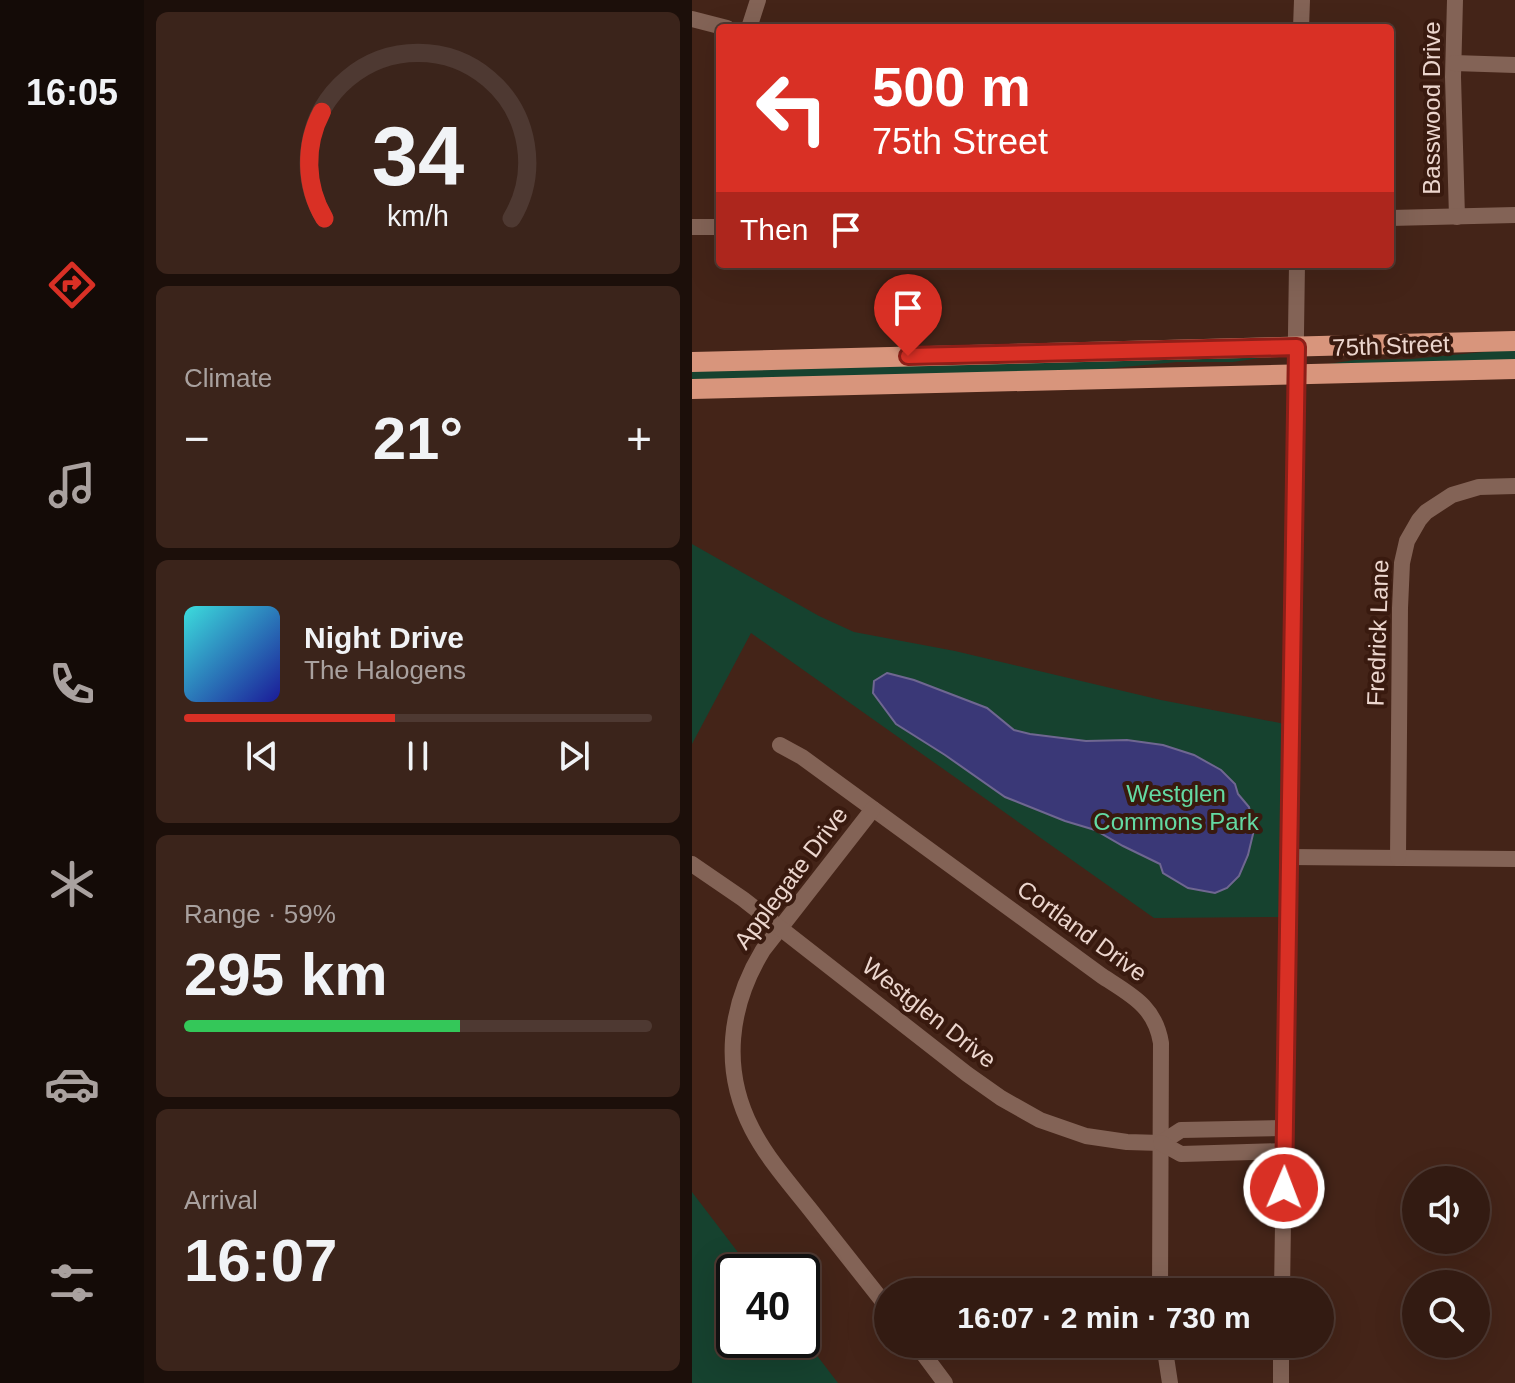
<!DOCTYPE html>
<html lang="en">
<head>
<meta charset="utf-8">
<style>
	:root { --surface:#331b12; --page:#3b241b; --text:#f1f3f6; --muted:#a9a19f; --line:#4e3932; --accent:#d93025 }
	body { margin:0; font-family:Helvetica,sans-serif; background:var(--page); color:var(--text); height:100vh; display:flex; flex-direction:column; font-size:30px; white-space:nowrap }
	* { box-sizing:border-box; margin:0 }
	p { font-size:26px; color:var(--muted) }
	.icon { flex:none; width:44px; height:44px; fill:none; stroke:currentColor; stroke-width:2; stroke-linecap:round; stroke-linejoin:round }
	.map { position:relative; flex:1; overflow:hidden }
	.panel { display:flex; flex-direction:column; gap:12px; padding:12px; background:#1c0f0a; width:548px }
	.panel>* { flex:none }
	.guide { position:absolute; left:24px; top:24px; width:678px; height:244px; border-radius:8px; box-shadow:0 8px 32px #0002,0 0 0 2px var(--line); background:#d93025; color:#fff; overflow:hidden }
	.fabs { position:absolute; left:710px; top:1166px; display:grid; gap:16px }
	.fabs a { display:grid; place-items:center; width:88px; height:88px; border-radius:50%; background:var(--surface); box-shadow:0 8px 32px #0002,0 0 0 2px var(--line); font-size:40px }
	.speed { position:absolute; left:24px; top:1254px; display:flex; gap:16px; font-size:40px; font-weight:700; text-align:center }
	.speed>* { display:grid; place-content:center; width:104px; height:104px; border-radius:50%; background:var(--surface); box-shadow:0 8px 32px #0002,0 0 0 2px var(--line); line-height:1 }
	.speed .limit { border:4px solid #111; border-radius:12px; background:#fff; color:#111 }
	.pin { position:absolute; display:grid; place-items:center; width:68px; height:68px; color:#fff; margin:-82px -34px; border-radius:50% 50% 50% 0; rotate:-45deg; box-shadow:0 0 8px #0007 }
	.pin .icon { rotate:45deg }
	.me { position:absolute; width:88px; margin:-44px; rotate:1deg; stroke-linejoin:round; filter:drop-shadow(0 0 6px #0008) }
	.turn { display:flex; align-items:center; gap:28px; height:168px; padding:0 24px; font-size:36px }
	.turn .icon { width:104px; height:104px; stroke-width:2.5 }
	.turn b { display:block; font-size:56px; line-height:68px }
	.then { display:flex; align-items:center; height:76px; padding:0 24px; background:#0003; gap:16px; font-size:30px }
	.big { font-size:60px; font-weight:700; line-height:1.1 }
	.panel .card { flex:1; display:flex; flex-direction:column; justify-content:center; gap:12px; min-width:0; padding:0 28px; border-radius:12px; background:var(--page) }
	.panel .dial { align-items:center; gap:0 }
	.dial svg { height:208px; overflow:visible; fill:none; stroke:var(--line); stroke-width:7; stroke-linecap:round; text-anchor:middle }
	.dial text { fill:var(--text); stroke:none }
	.song { display:flex; align-items:center; gap:24px }
	.cover { width:96px; height:96px; border-radius:12px; background:linear-gradient(135deg,hsl(180 70% 55%),hsl(240 70% 35%)) }
	.played { height:8px; border-radius:4px; background:linear-gradient(90deg,var(--accent) 45%,var(--line) 45%) }
	.keys { display:flex; justify-content:space-around; direction:ltr }
	.heat { display:flex; justify-content:space-between; align-items:center; font-size:44px; direction:ltr }
	.charge { height:12px; border-radius:6px; background:linear-gradient(90deg,#34c759 59%,var(--line) 0) }
	.trip { position:absolute; left:182px; top:1278px; width:460px; height:80px; border-radius:40px; background:var(--surface); box-shadow:0 8px 32px #0002,0 0 0 2px var(--line); font-weight:700; line-height:80px; text-align:center }
	main { display:flex; flex:1; min-height:0 }
	.menu { display:flex; flex-direction:column; width:144px; justify-content:space-around; align-items:center; background:#140b07; color:var(--muted) }
	.menu .icon { width:56px; height:56px }
	.menu .current { color:var(--accent) }
	.menu b { font-size:36px; color:var(--text) }
	.map>svg:first-child { display:block }
</style>
</head>
<body>
<main>
<nav class="menu">
<b>16:05</b>
<svg class="icon current" aria-label="directions" viewBox="0 0 24 24"><path d="M12 3l9 9-9 9-9-9zM9 14v-3h6M13 9l2 2-2 2"/></svg>
<svg class="icon" aria-label="music" viewBox="0 0 24 24"><path d="M9 18V5l10-2v13"/><circle cx="6" cy="18" r="3"/><circle cx="16" cy="16" r="3"/></svg>
<svg class="icon" aria-label="phone" viewBox="0 0 24 24"><path d="M5 4h4l2 5-3 2q2 4 5 5l2-3 5 2v4C11 20 4 13 5 4z"/></svg>
<svg class="icon" aria-label="climate" viewBox="0 0 24 24"><path d="M12 3v18M4 7l16 10M4 17L20 7"/></svg>
<svg class="icon" aria-label="car" viewBox="0 0 24 24"><path d="M5 17H2v-5l4-1 3-4h7l3 4 3 1v5h-3M9 17h6M6 11h13"/><circle cx="7" cy="17" r="2"/><circle cx="17" cy="17" r="2"/></svg>
<svg class="icon" aria-label="filters" viewBox="0 0 24 24"><path d="M4 7h16M4 17h16"/><circle cx="9" cy="7" r="2"/><circle cx="15" cy="17" r="2"/></svg>
</nav>
<section class="panel">
<div class="card dial"><svg viewBox="0 0 100 80">
<path d="M14 69A42 42 0 1 1 86 69"/>
<path d="M14 69A42 42 0 0 1 13 28" stroke="#d93025"/>
<text x="50" y="56" font-size="32" font-weight="700">34</text>
<text x="50" y="72" font-size="11">km/h</text>
</svg></div>
<div class="card"><p>Climate</p>
<div class="heat"><a>−</a><b class="big">21°</b><a>+</a></div>
</div>
<div class="card">
<div class="song"><i class="cover"></i><div><b>Night Drive</b><p>The Halogens</p></div></div>
<div class="played"></div>
<div class="keys"><svg class="icon" aria-label="previous" viewBox="0 0 24 24"><path d="M18 5L8 12l10 7zM5 5v14"/></svg><svg class="icon" aria-label="pause" viewBox="0 0 24 24"><path d="M8 5v14M16 5v14"/></svg><svg class="icon" aria-label="next" viewBox="0 0 24 24"><path d="M6 5l10 7-10 7zM19 5v14"/></svg></div>
</div>
<div class="card"><p>Range · 59%</p><b class="big">295 km</b><div class="charge"></div></div>
<div class="card"><p>Arrival</p><b class="big">16:07</b></div>
</section>
<div class="map">
<svg width="823" height="1383" viewBox="0 0 823 1383">
	<rect width="100%" height="100%" fill="#442418"/>
	<g fill="#16422f">
		<path d="M823 349V362L636 364 663 360 719 359Z"/>
		<path d="M569 356 568 358 541 362H485L347 375 0 382V368Z"/>
		<path d="M0 544 127 616 162 632 263 651 469 700 593 724 588 826V917L462 918 59 633 0 744Z"/>
		<path d="M0 1192 61 1272H42V1340H110V1336L146 1383H0Z"/>
	</g>
	<path fill="#3a3877" stroke="#6f6791" stroke-width="2" d="M195 673 222 680 295 708 322 730 338 734 394 741 435 740 471 745 502 755 529 770 543 784 546 794 557 807 562 830 556 855 547 876 535 888 523 893 496 888 471 873 468 864 431 846 403 830 373 821 313 797 253 755 204 724 181 693 182 681Z"/>
	<g fill="none" stroke-linecap="round" stroke-linejoin="round">
		<g stroke="#836356" stroke-width="16">
			<path d="M763 0 761 77 765 217"/>
			<path d="M0 19 35 28"/>
			<path d="M57 28 66 0"/>
			<path d="M609 28 610 0"/>
			<path d="M762 63 823 65"/>
			<path d="M698 218 823 215"/>
			<path d="M0 227H28"/>
			<path d="M88 745 110 757 410 976C439 995 463 1006 469 1043L468 1292"/>
			<path d="M181 809 71 950C37 1006 29 1069 60 1129 75 1158 97 1183 117 1208 143 1241 170 1275 196 1308"/>
			<path d="M597 857 823 859"/>
			<path d="M706 858 708 608 710 563 715 541 727 520 734 512 760 495 787 487 823 486"/>
			<path d="M0 864 51 899 275 1074 309 1098 348 1120 394 1136 435 1142 469 1143 489 1130 593 1128"/>
			<path d="M469 1143 489 1154 593 1151"/>
			<path d="M247 1292C258 1283 269 1280 279 1292"/>
			<path d="M590 1292 605 264"/>
			<path d="M224 1344 253 1383"/>
			<path d="M472 1344 478 1383"/>
			<path d="M589 1383V1344"/>
		</g>
		<g stroke="#d8957c" stroke-width="20">
			<path d="M0 362 823 341"/>
			<path d="M0 389 823 369"/>
		</g>
	</g>
	<g fill="none" stroke-linecap="round" stroke-linejoin="round">
		<defs>
			<path id="route" d="M216 356 605 347 592 1188"/>
		</defs>
		<use href="#route" stroke="#8d1f18" stroke-width="20"/>
		<use href="#route" stroke="#d93025" stroke-width="14"/>
	</g>
	<g text-anchor="middle" stroke-width="8" stroke-linejoin="round" paint-order="stroke">
		<g font-size="24" fill="#ecd6ce" stroke="#391a0f">
			<text transform="translate(740 108) rotate(-90)" y="8">Basswood Drive</text>
			<text transform="translate(699 346) rotate(-2)" y="8">75th Street</text>
			<text transform="translate(686 633) rotate(-88)" y="8">Fredrick Lane</text>
			<text transform="translate(99 878) rotate(-53)" y="8">Applegate Drive</text>
			<text transform="translate(390 931) rotate(36)" y="8">Cortland Drive</text>
			<text transform="translate(237 1013) rotate(38)" y="8">Westglen Drive</text>
		</g>
		<g font-size="24" fill="#63daa3" stroke="#391a0f">
			<text x="484" y="802">Westglen<tspan x="484" dy="28">Commons Park</tspan></text>
		</g>
	</g>
</svg>
<div class="fabs">
<a><svg class="icon" aria-label="sound" viewBox="0 0 24 24"><path d="M4 9h4l5-4v14l-5-4H4zM17 9q2 3 0 6"/></svg></a>
<a><svg class="icon" aria-label="search" viewBox="0 0 24 24"><circle cx="10" cy="10" r="6"/><path d="M15 15l6 6"/></svg></a>
</div>
<div class="speed"><div class="limit">40</div></div>
<div class="pin" style="left:216px;top:356px;background:#d93025"><svg class="icon" aria-label="arrive" viewBox="0 0 24 24"><path d="M6 21V4h12l-3 4 3 4H6"/></svg></div>
<svg class="me" style="left:592px;top:1188px" viewBox="-20 -20 40 40"><circle r="17" fill="#d93025" stroke="#fff" stroke-width="3"/><path d="M0-11L8 9 0 5-8 9z" fill="#fff"/></svg>
<div class="trip">16:07 · 2 min · 730 m</div>
<div class="guide">
<div class="turn"><svg class="icon" aria-label="left" viewBox="0 0 24 24"><path d="M17 20v-9H6M10 6l-5 5 5 5"/></svg><div><b>500 m</b>75th Street</div></div>
<div class="then">Then<svg class="icon" aria-label="arrive" viewBox="0 0 24 24"><path d="M6 21V4h12l-3 4 3 4H6"/></svg></div>
</div>
</div>
</main>
</body>
</html>
